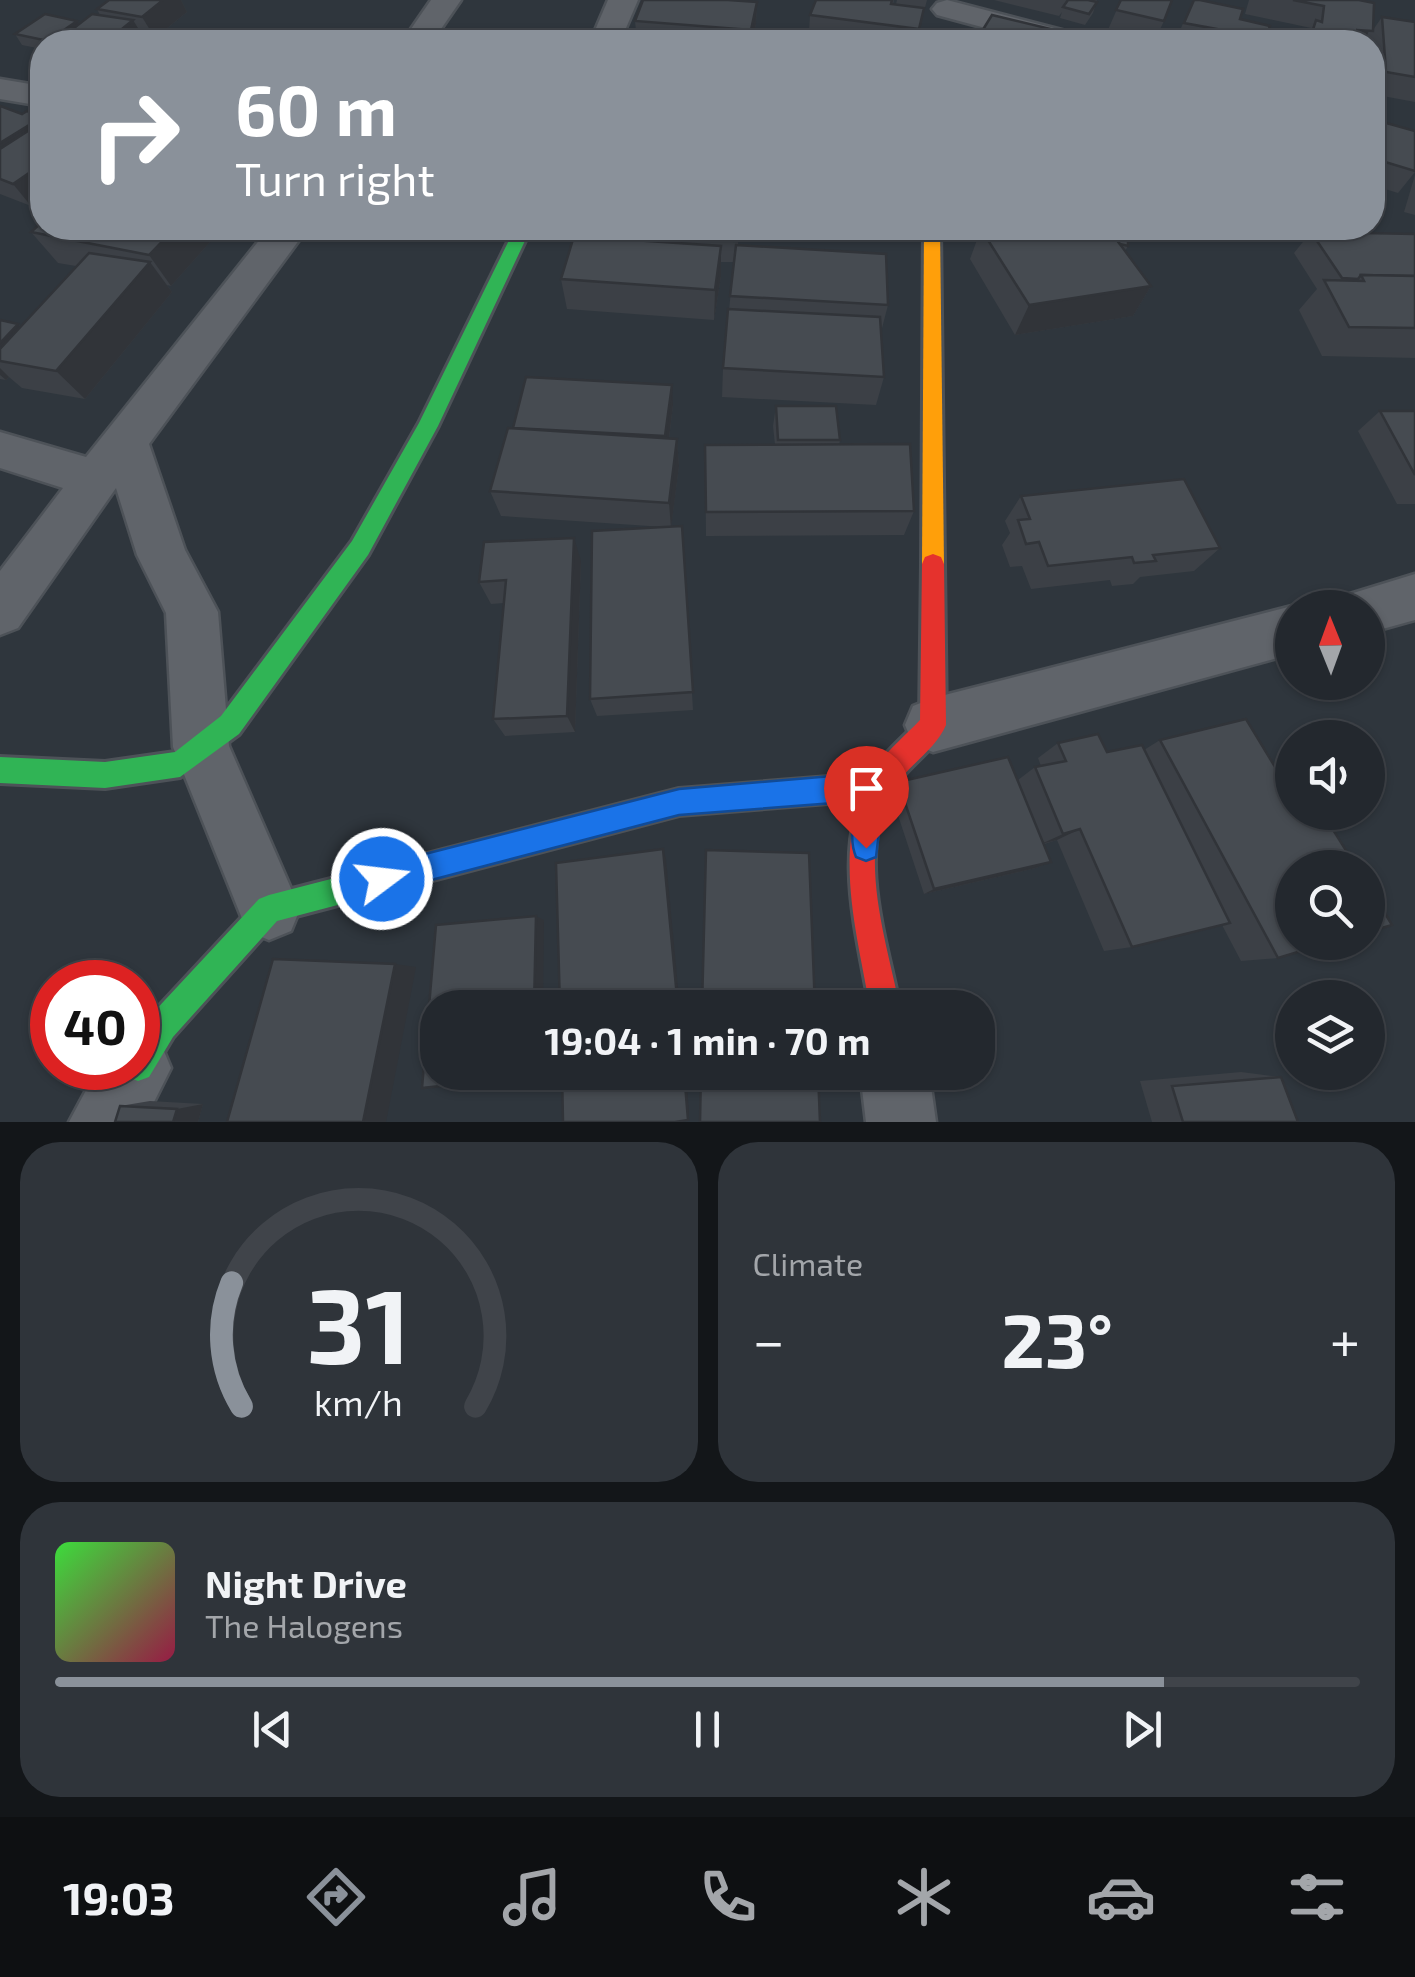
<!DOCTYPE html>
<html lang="en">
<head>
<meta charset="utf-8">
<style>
	:root { --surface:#23282e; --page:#2f343a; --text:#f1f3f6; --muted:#a3a6aa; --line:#40444a; --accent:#8a919a }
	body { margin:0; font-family:"Exo 2",sans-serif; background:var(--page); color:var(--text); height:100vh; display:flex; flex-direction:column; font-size:38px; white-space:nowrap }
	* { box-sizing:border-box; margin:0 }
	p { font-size:32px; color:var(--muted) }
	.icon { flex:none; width:55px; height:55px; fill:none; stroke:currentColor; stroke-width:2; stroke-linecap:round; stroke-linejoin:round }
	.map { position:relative; height:1122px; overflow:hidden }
	.details { display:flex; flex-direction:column; gap:20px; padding:20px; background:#131619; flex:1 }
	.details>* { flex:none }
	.banner { position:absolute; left:30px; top:30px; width:1355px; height:210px; border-radius:40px; box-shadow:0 2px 8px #0004,0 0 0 2px var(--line); background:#8a919a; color:#fff; overflow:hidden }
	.needle { width:65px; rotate:359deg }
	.fabs { position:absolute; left:1275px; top:590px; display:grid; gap:20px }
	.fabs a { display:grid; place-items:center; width:110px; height:110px; border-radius:50%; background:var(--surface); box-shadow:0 2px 8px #0004,0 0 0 2px var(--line); font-size:50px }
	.speed { position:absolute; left:30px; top:960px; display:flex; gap:20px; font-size:50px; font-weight:700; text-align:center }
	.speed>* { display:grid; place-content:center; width:130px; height:130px; border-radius:50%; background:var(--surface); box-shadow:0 2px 8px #0004,0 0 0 2px var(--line); line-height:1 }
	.speed .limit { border:15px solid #d22; background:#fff; color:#111 }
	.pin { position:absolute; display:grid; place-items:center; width:85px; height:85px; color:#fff; margin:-102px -42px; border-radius:50% 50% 50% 0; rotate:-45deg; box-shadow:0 0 10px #0007 }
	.pin .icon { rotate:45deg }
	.me { position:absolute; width:110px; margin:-55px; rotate:75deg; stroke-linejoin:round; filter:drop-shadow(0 0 8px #0008) }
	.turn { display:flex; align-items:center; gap:35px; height:210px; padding:0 40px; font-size:45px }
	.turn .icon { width:130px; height:130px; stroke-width:2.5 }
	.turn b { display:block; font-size:70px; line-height:85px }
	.big { font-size:75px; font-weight:700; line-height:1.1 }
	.details .card { flex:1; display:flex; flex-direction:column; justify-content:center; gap:15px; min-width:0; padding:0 35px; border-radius:40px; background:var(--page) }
	.details .dial { align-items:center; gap:0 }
	.dial svg { height:260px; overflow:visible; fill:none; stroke:var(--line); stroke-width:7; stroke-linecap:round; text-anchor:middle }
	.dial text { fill:var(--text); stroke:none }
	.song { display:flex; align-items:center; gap:30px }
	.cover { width:120px; height:120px; border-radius:15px; background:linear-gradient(135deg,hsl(120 70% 55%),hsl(340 70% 35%)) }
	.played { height:10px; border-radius:5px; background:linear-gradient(90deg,var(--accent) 85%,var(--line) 85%) }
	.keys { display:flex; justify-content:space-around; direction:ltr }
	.heat { display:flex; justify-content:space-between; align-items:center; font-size:55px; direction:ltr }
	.details .tiles { flex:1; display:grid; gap:20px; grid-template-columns:1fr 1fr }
	.card:last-child { grid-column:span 2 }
	.trip { position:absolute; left:420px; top:990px; width:575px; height:100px; border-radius:40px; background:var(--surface); box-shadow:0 2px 8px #0004,0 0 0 2px var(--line); font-weight:700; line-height:100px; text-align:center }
	.tab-bar { display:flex; height:160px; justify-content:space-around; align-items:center; background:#0e1012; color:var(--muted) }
	.tab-bar .icon { width:70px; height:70px }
	.tab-bar .on { color:var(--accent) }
	.tab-bar b { font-size:45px; color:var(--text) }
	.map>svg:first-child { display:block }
</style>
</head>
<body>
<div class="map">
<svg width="1415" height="1122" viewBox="0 0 1415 1122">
	<rect width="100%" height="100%" fill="#2f363d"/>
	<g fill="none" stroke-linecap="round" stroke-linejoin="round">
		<defs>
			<g id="street">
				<path d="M431 0H461L432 42H402Z"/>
				<path d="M608 0H638L620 42H590Z"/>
				<path d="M947 0 1081 35 1085 42H1037L937 15 932 9 937 3Z"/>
				<path d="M0 79 42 86V106L0 99Z"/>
				<path d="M269 228H308L149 444 185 550 218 612 229 746 300 909 291 931 269 940 247 931 173 747 166 613 137 555 116 488 18 628 0 635V571L63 488 0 468V432L86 457Z"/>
				<path d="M1415 574V620L1368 633V608H1343L1350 594Z"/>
				<path d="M1292 606 1296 608H1292V654L933 752 913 744 905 725 913 706 933 698Z"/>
				<path d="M138 1034 161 1044 171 1068 144 1122H69L98 1068H138Z"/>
				<path d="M860 1072H929L936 1122H866Z"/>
			</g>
			<g id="fast">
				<path d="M515 228H531L438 426 368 555 239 734 180 777 105 788 0 783V757L105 762 175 752 221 716 352 541 419 423Z"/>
				<path d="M879 773 888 777 892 786 888 795 879 799 679 815 277 921 173 1037 149 1077 138 1081 127 1077 123 1068H138V1038L151 1015 259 899 269 895 679 789Z"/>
			</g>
			<path id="slow" d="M924 228H940L944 564 941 571 933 574 925 571 922 564Z"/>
			<path id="jam" d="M933 554 941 557 944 564 946 725C935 751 905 767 891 792 856 854 887 942 900 1008H870C857 931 830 844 873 772 885 752 904 737 920 720L922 564 925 557Z"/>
		</defs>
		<use href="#street" stroke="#4d5258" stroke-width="5"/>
		<use href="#fast" stroke="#4d5258" stroke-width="6"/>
		<use href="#slow" stroke="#4d5258" stroke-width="6"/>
		<use href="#jam" stroke="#4d5258" stroke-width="6"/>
		<use href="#street" fill="#60646a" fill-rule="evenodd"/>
		<use href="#fast" fill="#30b455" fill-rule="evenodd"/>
		<use href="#slow" fill="#ff9f0a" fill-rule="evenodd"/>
		<use href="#jam" fill="#e5322d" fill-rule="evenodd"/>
	</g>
	<g fill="#3c4046">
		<path d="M109 0H181L187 12 155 38 143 36 146 41 144 42H42V49L22 45 15 34 77 21 79 24 100 15 97 9Z"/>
		<path d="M894 0 893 4H896L897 0H927L916 42H797L798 32H809L810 15Z"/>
		<path d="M994 0H1097L1093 13 1085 25 1060 18 1062 12 1059 16Z"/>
		<path d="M1121 0 1164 21 1154 42 1107 32Z"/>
		<path d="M1193 0 1240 19 1266 38 1264 42H1175Z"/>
		<path d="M1249 0H1359L1373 30 1382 17 1415 22V102L1372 94V42H1367V39L1365 42H1303L1311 28 1245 14Z"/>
		<path d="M746 1 757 2 756 24 752 42H637L635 21Z"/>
		<path d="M979 36 1078 42H977Z"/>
		<path d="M0 106 22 114 42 116V197L31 206 0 194Z"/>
		<path d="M1372 119 1415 131V172L1398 193 1372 185Z"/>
		<path d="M1415 175V215L1404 212Z"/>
		<path d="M583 228H739L738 245 888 305 881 332 884 377 876 405 722 397 723 368 734 262H721V276L714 320 567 309 561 279 584 236Z"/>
		<path d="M981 229 1128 246 1125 251 1151 286 1133 316 1015 335 970 259Z"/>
		<path d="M31 232 211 241 171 286 167 285 172 292 85 399 22 388 9 377 6 380 0 379V320L18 324 21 327 76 266 58 263Z"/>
		<path d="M1311 232 1415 234V358L1322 356 1299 310 1317 289 1294 253Z"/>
		<path d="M673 405 669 439H677L679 466 671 527 682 526 693 710 597 716 590 699 664 527 501 516 490 491 514 429Z"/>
		<path d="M776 406 840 440 839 445 914 511 904 535 706 536 705 445H775L773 426Z"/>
		<path d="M1380 411H1415V504H1397L1358 431Z"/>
		<path d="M1021 496 1220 548 1194 571 1140 577 1133 584 1112 586 1110 580 1031 589 1022 566 1010 567 1002 545 1010 533 1005 521Z"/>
		<path d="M581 561 575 732 505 736 493 719 504 603 491 604 479 582Z"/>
		<path d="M1160 740 1278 958 1241 961 1222 925 1132 947 1104 951 1057 840 1044 844 1051 862 1036 868 924 894 890 791 898 782 1018 780 1035 767 1041 766 1038 758 1058 743 1107 752 1144 750Z"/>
		<path d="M1241 1072 1281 1077 1298 1122H1152L1140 1081Z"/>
		<path d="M150 1101 203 1104 198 1122H115L120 1106Z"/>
	</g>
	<g fill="#313439">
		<path d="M163 0H181L187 12 155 38 142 17Z"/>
		<path d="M757 2 756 24 752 42H750L751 30Z"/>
		<path d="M133 20 146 41 144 42H106Z"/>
		<path d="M77 21 85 32 69 42H49L48 41Z"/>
		<path d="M42 117V149L0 176V143Z"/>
		<path d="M42 164V197L31 206 13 184Z"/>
		<path d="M175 228H202L211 241 171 286 149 255Z"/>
		<path d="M721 246V276L714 320 715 290Z"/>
		<path d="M150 262 172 292 85 399 56 371Z"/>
		<path d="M1151 286 1133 316 1015 335 1029 305Z"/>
		<path d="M18 324 38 344 0 361V343Z"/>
		<path d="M0 368 9 377 6 380 0 375Z"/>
		<path d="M672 385 673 405 667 454 665 436Z"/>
		<path d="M677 439 679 466 671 528 669 503Z"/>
		<path d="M574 538 581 561 575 732 567 716Z"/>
		<path d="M1080 829 1057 840 1041 844 1063 834Z"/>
		<path d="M663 849 666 859 680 1008H678Z"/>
		<path d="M1051 862 1036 868 924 894 934 889Z"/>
		<path d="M536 916 544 920 543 1008H534Z"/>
		<path d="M395 964 416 967 386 1122H363Z"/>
		<path d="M684 1072H686L689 1112 688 1120Z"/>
		<path d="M203 1104 198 1122H173L177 1109Z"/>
	</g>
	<g fill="#464b51" stroke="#313439" stroke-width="2.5">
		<path d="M109 0H163L142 17 97 9Z"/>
		<path d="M643 0H728L757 2 751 30 635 21Z"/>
		<path d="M816 0H892L891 4 924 8 919 29 810 15Z"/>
		<path d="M1068 0H1088L1097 2 1089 14 1063 7Z"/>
		<path d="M1121 0H1172L1164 21 1116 10Z"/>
		<path d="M1194 0H1200L1243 9 1240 19 1270 26 1266 38 1184 23Z"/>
		<path d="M1293 0H1359L1374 3 1373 31 1356 30 1367 32 1364 42H1309L1316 20 1322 22 1324 6Z"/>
		<path d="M45 14 77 21 48 41 15 34Z"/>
		<path d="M92 14 133 20 106 42H56Z"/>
		<path d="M992 15 1080 36 1077 42H1008L979 36Z"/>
		<path d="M1382 17 1415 22V77L1386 72Z"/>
		<path d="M798 32 892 35V42H798Z"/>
		<path d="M990 39 1008 42H989Z"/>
		<path d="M0 106 22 114 27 111 42 117 0 143Z"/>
		<path d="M1372 119 1415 131V171L1372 158Z"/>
		<path d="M42 122V164L13 184 0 179V149Z"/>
		<path d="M42 222V228H175L149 255 31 232Z"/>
		<path d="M602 228H738L737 241 600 235Z"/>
		<path d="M988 228H1108L1151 286 1029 305 981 229Z"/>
		<path d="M1108 228H1128V246L1120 244Z"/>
		<path d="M1311 232 1415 234V276L1361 275 1358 279 1342 278Z"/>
		<path d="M574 236 721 246 715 290 561 279Z"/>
		<path d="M736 245 886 254 888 305 730 296Z"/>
		<path d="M89 253 150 262 56 371 0 361V349Z"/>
		<path d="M1361 275 1415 276V328L1349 327 1324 280 1364 281Z"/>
		<path d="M728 309 880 317 884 377 723 368Z"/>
		<path d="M0 320 18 324 0 343Z"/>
		<path d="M526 377 672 385 665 436 513 428Z"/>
		<path d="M776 406H836L840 440H778Z"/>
		<path d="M1380 411H1415V475Z"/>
		<path d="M508 428 677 439 669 503 490 491Z"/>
		<path d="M910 444 914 511 706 512 705 445Z"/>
		<path d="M1184 479 1220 548 1153 555 1156 561 1134 563 1132 557 1048 566 1039 542 1026 544 1018 520 1030 519 1021 496Z"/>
		<path d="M682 526 693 692 590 699 592 531Z"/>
		<path d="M574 538 567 716 493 719 506 580 479 582 484 542Z"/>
		<path d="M1246 719 1292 795V812H1322L1357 868H1292V942H1331L1278 958 1160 740Z"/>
		<path d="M1098 734 1107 752 1142 745 1230 923 1132 947 1080 829 1063 834 1035 767 1066 761 1058 743Z"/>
		<path d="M1008 757 1051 862 934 889 898 782Z"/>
		<path d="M663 849 678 1008H560L556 863Z"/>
		<path d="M706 850 809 853 815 1008H702Z"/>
		<path d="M1368 885 1392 925 1368 932Z"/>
		<path d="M536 916 534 1008H438V1072H533V1076L422 1088 436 925Z"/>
		<path d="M273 959 395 964 363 1122H227Z"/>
		<path d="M562 1072H684L688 1120 675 1122H563Z"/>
		<path d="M701 1072H818L820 1122H700Z"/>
		<path d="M1281 1077 1298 1122H1183L1172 1086Z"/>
		<path d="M120 1106 177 1109 173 1122H115Z"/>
	</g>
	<path fill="#1a73e8" stroke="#114b97" stroke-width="2.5" d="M879 772 889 776 893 786 880 824 876 857 866 861 856 857C848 837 854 820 861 801L679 815 382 893 373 889 368 879 373 869 382 865 679 789Z"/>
</svg>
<div class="fabs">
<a><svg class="needle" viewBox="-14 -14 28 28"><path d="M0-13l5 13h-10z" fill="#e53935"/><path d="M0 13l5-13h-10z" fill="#a3a6aa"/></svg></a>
<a><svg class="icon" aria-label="sound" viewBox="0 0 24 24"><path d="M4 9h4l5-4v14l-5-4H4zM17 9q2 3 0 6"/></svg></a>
<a><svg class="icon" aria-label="search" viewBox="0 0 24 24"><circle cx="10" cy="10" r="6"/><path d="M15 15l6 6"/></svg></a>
<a><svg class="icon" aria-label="layers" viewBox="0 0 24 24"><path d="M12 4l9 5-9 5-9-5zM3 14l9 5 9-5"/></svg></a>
</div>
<div class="speed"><div class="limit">40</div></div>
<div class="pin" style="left:866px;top:848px;background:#d93025"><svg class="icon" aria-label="arrive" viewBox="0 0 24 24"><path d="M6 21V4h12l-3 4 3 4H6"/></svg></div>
<svg class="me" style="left:382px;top:879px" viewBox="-20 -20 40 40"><circle r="17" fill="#1a73e8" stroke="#fff" stroke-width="3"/><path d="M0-11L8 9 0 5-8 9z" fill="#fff"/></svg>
<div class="trip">19:04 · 1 min · 70 m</div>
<div class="banner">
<div class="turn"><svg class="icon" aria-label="right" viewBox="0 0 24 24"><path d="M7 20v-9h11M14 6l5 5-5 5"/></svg><div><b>60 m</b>Turn right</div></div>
</div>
</div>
<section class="details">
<div class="tiles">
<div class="card dial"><svg viewBox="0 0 100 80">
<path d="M14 69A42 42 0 1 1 86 69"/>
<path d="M14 69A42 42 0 0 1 11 31" stroke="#8a919a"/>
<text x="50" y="56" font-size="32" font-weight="700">31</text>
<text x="50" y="72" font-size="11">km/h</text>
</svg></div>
<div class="card"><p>Climate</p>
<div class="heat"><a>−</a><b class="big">23°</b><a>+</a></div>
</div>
<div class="card">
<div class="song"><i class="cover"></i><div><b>Night Drive</b><p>The Halogens</p></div></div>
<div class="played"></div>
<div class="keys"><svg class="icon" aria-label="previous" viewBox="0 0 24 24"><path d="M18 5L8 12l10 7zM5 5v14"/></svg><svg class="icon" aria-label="pause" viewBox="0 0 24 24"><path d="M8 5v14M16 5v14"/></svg><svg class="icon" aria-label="next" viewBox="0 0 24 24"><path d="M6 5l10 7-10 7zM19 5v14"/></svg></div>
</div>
</div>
</section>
<nav class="tab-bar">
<b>19:03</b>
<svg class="icon on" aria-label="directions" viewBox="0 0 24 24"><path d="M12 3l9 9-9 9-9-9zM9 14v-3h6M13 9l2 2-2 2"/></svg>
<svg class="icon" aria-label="music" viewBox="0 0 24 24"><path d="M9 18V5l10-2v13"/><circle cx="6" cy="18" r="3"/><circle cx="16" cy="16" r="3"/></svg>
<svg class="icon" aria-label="phone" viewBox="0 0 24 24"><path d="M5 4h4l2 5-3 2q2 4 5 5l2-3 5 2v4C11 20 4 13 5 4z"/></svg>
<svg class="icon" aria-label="climate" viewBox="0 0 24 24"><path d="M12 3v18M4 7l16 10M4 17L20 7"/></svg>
<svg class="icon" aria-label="car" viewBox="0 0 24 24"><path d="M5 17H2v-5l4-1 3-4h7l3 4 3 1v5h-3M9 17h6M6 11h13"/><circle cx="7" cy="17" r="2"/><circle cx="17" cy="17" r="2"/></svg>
<svg class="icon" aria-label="filters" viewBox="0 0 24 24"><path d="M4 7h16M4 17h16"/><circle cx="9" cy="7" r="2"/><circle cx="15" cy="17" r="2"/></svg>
</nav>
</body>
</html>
